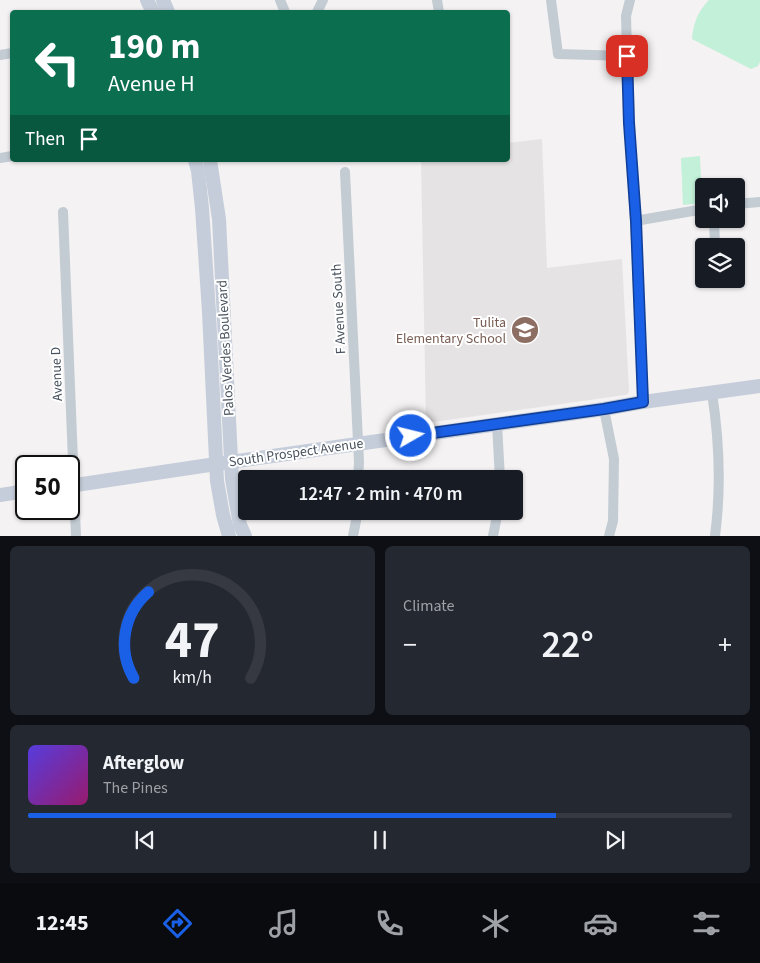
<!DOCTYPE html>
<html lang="en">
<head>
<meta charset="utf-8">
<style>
	:root { --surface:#171b24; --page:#242831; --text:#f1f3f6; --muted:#9ea1a6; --line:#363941; --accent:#1a60e6 }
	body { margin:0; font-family:"Source Sans 3",sans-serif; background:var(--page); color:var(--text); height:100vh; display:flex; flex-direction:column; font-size:19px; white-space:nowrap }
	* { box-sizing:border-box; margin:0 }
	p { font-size:16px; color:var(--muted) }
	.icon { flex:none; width:28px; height:28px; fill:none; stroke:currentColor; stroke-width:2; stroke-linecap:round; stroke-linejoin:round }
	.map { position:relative; height:536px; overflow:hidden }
	.panel { display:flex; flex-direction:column; gap:10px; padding:10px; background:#0d0f14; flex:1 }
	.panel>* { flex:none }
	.guide { position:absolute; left:10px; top:10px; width:500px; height:152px; border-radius:5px; box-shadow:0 1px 4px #0004; background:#0b6e4f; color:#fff; overflow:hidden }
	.buttons { position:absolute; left:695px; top:178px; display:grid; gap:10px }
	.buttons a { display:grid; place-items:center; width:50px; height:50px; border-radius:5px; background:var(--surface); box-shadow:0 1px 4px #0004; font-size:25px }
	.speed { position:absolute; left:15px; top:455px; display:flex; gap:10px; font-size:25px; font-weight:700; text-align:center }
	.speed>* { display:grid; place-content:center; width:65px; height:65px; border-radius:50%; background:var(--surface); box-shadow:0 1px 4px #0004; line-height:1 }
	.speed .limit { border:2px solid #111; border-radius:8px; background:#fff; color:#111 }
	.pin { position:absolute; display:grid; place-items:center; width:42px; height:42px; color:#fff; margin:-21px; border-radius:10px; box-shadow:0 2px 8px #0006 }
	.me { position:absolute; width:55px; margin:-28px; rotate:82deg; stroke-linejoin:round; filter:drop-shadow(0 0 4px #0008) }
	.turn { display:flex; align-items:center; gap:18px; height:105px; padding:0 15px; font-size:22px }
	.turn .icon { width:65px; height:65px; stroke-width:2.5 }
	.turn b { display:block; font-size:35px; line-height:42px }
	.then { display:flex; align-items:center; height:48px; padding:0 15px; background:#0003; gap:10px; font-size:19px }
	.big { font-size:38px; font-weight:600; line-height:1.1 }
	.panel .tile { flex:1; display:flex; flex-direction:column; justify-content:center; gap:8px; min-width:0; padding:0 18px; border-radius:8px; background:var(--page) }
	.panel .dial { align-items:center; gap:0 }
	.dial svg { height:130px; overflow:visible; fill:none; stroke:var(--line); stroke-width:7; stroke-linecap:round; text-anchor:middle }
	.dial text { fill:var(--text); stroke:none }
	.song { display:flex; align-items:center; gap:15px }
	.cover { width:60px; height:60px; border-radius:8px; background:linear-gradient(135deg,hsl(250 70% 55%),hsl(320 70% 35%)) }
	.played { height:5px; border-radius:2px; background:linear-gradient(90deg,var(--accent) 75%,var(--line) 75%) }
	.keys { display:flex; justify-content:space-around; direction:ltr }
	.heat { display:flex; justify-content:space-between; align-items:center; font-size:28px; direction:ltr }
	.panel .tiles { flex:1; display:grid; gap:10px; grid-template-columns:1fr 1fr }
	.tile:last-child { grid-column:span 2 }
	.trip { position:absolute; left:238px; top:470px; width:285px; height:50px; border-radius:5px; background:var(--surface); box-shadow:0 1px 4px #0004; font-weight:600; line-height:50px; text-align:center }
	.tabs { display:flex; height:80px; justify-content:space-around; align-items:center; background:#090b0e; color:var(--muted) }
	.tabs .icon { width:35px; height:35px }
	.tabs .active { color:var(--accent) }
	.tabs b { font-size:22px; color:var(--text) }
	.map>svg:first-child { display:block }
</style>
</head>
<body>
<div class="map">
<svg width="760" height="536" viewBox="0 0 760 536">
	<rect width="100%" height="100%" fill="#f4f2f2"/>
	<path fill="#e5e3e4" d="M542 139 547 268 622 259 629 391 628 394 625 395 426 423 421 160H508V143Z"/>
	<g fill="#c2f0d8">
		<path d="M709 0H760V62L758 66 751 69 692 39C693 24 698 11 709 0Z"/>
		<path d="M700 156 702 203 683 205 681 158Z"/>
	</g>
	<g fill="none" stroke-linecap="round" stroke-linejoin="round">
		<g stroke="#c3cbd3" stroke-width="10">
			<path d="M280 0 285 12"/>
			<path d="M437 0 439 12"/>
			<path d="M551 0 558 54 627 56"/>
			<path d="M630 0 626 16 629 123 635 221 643 402"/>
			<path d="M317 12 323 0"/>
			<path d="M0 55 12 53"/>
			<path d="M0 158 12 156"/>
			<path d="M345 172 359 462 358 479"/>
			<path d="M736 204 760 202"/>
			<path d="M63 212 76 536"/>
			<path d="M714 219 715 246"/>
			<path d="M635 221 704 209"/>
			<path d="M716 279 717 282"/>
			<path d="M712 393C719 438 721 490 715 536"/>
			<path d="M604 409 614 459 613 521 609 536"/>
			<path d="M497 424 500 479"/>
			<path d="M353 536 356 521V511"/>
			<path d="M493 536 498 511"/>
		</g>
		<g stroke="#c5cdda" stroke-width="14">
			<path d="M147 0 153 12"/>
			<path d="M163 0 168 12"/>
			<path d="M195 160 198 171 202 208 209 312 217 481 223 515 229 536"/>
			<path d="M210 160 219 219 232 479 240 525 245 536"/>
			<path d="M69 486 216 464 604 409 643 402 760 386"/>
			<path d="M0 495 26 491"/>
		</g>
	</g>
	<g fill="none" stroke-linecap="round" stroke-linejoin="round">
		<defs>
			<path id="route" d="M411 436 604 409 643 402 636 221 629 123 627 56"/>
		</defs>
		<use href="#route" stroke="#113e96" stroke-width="12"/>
		<use href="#route" stroke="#1a60e6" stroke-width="9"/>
	</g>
	<defs>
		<symbol id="school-disc" viewBox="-11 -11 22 22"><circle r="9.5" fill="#8d6e63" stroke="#fff"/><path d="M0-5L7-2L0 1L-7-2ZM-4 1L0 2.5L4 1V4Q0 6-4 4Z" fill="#fff"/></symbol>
	</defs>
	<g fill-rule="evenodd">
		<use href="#school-disc" x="509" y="314" width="32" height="32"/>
	</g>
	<g text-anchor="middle" stroke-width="4" stroke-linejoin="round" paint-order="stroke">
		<g font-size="14" fill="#49535f" stroke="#fff">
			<text transform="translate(338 309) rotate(-93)" y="5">F Avenue South</text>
			<text transform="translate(225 348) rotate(-93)" y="5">Palos Verdes Boulevard</text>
			<text transform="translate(56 374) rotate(-92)" y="5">Avenue D</text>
			<text transform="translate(296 452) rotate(-8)" y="5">South Prospect Avenue</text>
		</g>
		<g font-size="14" fill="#785e54" stroke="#fff" text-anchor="end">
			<text x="506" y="327">Tulita<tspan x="506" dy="16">Elementary School</tspan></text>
		</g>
	</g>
</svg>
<div class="buttons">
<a><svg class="icon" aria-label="sound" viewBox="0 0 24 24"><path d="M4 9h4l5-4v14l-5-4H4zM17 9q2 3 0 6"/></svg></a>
<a><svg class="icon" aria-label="layers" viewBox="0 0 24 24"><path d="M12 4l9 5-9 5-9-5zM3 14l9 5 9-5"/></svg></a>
</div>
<div class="speed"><div class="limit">50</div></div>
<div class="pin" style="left:627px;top:56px;background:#d93025"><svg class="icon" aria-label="arrive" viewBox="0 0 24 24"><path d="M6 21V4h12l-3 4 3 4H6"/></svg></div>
<svg class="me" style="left:411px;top:436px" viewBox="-20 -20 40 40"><circle r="17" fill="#1a60e6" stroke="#fff" stroke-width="3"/><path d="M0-11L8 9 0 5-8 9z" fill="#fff"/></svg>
<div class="trip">12:47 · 2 min · 470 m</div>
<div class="guide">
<div class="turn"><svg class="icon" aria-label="left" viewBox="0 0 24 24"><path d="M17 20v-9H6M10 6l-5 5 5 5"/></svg><div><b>190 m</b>Avenue H</div></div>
<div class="then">Then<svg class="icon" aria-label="arrive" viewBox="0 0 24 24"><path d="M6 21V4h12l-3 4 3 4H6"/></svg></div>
</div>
</div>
<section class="panel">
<div class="tiles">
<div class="tile dial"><svg viewBox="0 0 100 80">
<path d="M14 69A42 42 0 1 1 86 69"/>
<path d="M14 69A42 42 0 0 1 23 16" stroke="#1a60e6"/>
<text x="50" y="56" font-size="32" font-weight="700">47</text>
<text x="50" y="72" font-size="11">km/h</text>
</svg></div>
<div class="tile"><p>Climate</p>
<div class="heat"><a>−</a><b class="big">22°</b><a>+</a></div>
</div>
<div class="tile">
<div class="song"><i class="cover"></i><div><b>Afterglow</b><p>The Pines</p></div></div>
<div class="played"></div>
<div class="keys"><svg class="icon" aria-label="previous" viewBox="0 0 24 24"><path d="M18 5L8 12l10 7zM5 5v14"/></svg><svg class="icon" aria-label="pause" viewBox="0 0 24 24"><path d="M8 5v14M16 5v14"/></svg><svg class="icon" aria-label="next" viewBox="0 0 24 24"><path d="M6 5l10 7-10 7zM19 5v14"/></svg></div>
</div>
</div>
</section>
<nav class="tabs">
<b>12:45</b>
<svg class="icon active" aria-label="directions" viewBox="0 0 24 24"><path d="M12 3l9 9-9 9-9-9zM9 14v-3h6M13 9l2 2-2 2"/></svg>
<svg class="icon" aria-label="music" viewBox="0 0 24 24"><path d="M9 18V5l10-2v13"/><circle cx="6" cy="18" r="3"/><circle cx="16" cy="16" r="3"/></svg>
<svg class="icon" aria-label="phone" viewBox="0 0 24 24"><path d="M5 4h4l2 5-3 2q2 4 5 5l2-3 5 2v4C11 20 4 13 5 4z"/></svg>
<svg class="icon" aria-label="climate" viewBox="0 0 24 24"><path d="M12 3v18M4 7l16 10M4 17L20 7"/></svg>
<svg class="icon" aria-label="car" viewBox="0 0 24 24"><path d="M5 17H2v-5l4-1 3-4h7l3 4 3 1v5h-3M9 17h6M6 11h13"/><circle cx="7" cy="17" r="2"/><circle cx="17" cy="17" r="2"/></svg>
<svg class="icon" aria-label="filters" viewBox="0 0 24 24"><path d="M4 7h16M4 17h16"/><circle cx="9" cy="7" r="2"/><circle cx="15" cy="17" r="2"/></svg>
</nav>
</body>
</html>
